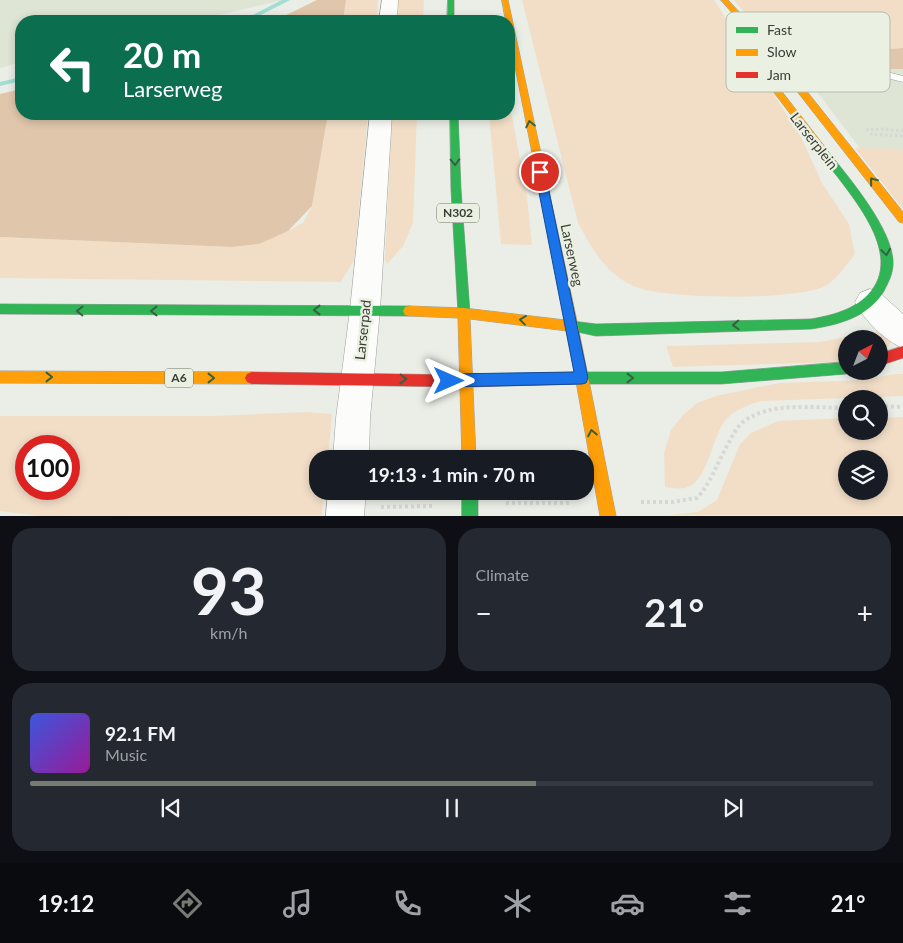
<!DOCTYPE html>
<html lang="en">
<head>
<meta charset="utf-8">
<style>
	:root { --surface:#171b24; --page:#242831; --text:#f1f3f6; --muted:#9ea1a6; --line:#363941; --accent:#787b74 }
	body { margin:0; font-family:Lato,sans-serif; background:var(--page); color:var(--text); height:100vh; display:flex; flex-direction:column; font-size:19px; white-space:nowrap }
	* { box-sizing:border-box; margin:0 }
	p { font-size:16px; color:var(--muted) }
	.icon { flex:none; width:28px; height:28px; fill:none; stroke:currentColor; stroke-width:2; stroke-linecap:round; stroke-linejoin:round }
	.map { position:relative; height:516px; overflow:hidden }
	.panel { display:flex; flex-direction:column; gap:12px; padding:12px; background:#0d0f14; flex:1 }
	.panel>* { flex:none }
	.top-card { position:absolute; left:15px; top:15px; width:500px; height:105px; border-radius:20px; box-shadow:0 2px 8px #0003; background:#0b6e4f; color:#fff; overflow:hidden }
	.needle { width:32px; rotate:42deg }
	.tools { position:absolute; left:838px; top:330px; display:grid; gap:10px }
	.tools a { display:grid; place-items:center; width:50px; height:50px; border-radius:50%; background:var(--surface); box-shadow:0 2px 8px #0003; font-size:25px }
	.speed { position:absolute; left:15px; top:435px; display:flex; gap:10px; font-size:25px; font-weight:700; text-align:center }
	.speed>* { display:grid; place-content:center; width:65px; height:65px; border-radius:50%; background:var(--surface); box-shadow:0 2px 8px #0003; line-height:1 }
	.speed .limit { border:8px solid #d22; background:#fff; color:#111 }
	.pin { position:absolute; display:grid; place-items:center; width:42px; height:42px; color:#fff; margin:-21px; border:2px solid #fff; border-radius:50%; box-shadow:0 1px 5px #0007 }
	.me { position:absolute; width:55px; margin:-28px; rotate:90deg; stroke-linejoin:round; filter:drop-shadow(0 0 4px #0008) }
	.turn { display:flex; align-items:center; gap:18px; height:105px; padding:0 25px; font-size:22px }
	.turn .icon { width:65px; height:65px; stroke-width:2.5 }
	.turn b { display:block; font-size:35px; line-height:42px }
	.big { font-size:38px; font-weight:700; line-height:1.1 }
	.panel .tile { flex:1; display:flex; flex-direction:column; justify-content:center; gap:8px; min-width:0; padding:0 18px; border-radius:20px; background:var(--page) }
	.panel .dial { align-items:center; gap:0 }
	.dial b { font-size:65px; line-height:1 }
	.song { display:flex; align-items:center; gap:15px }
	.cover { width:60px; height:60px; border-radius:8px; background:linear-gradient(135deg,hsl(230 70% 55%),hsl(300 70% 35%)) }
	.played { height:5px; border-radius:2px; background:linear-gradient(90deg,var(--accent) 60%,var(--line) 60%) }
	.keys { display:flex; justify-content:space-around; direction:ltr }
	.heat { display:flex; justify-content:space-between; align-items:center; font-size:28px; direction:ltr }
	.panel .tiles { flex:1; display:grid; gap:12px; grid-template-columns:1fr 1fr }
	.tile:last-child { grid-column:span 2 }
	.trip { position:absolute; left:309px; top:450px; width:285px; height:50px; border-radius:20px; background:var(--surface); box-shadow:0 2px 8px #0003; font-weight:700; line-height:50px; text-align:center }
	.tabs { display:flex; height:80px; justify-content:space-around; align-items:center; background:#090b0e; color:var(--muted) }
	.tabs .icon { width:35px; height:35px }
	.tabs .on { color:var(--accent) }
	.tabs b { font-size:22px; color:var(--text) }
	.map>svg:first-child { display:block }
</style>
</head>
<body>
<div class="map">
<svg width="903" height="516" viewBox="0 0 903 516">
	<rect width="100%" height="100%" fill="#eaeee6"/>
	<g fill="#dee5d5">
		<path d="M0 0H283L194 21H21V62L0 68Z"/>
		<path d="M903 63V205L796 64Z"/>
	</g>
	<g fill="#f2dec7" fill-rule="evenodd">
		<path d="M346 0H378L377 21H343Z"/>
		<path d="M398 0H424L423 21H397Z"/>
		<path d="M522 0H714L802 139 822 183 849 224 855 254C846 265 839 277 827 285 802 301 668 299 639 288 608 278 592 249 578 223Z"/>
		<path d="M734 0H903V48L839 53 827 47 774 48Z"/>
		<path d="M509 100 527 197 532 245 501 244 489 114H509Z"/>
		<path d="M328 114H368L354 260 341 282 0 278V237L232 247 288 231 303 223 312 206Z"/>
		<path d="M392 114H417L413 223 403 246 387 264 385 260Z"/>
		<path d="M855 148 903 149V209Z"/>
		<path d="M886 331 897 336 885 349 879 352V339H846V360L835 362 673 367 666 346 820 342 865 333Z"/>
		<path d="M894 374H903V396L761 401C748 405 733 410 724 422 712 439 707 483 685 488 678 489 671 488 665 487L664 453 671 430 683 415 697 403 716 396 779 383 867 380Z"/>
		<path d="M307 412 332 414 328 459H318V491H324L322 515 41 516 0 511V416H211ZM26 446H69V489H26Z"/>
		<path d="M903 417V515H669L698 512 717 500 740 444 751 433 778 421 846 418V431H879V418ZM846 459H879V491H846Z"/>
	</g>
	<g fill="#e0c6ab">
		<path d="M317 0H346L343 21H274Z"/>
		<path d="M903 48V69H853L839 53Z"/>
		<path d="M21 89V114H328L312 206 288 231 259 244 232 247 0 237V94Z"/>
	</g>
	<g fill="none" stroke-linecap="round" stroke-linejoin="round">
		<g fill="#a1ddd4" fill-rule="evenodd">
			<path d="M282 0H290L249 21H241Z"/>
			<path d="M21 77V81L0 86V82Z"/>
		</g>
		<defs>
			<path id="lane" d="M891 73 903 76V82L891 79 768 80 763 77 768 74Z"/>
			<g id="street">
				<path d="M382 0H398L397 21H379Z"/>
				<path d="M370 114H392L380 310 370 418 369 459H333L336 418 350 310Z"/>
				<path d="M870 289 880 293 903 314V348C885 341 864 320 855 302L860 293Z"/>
				<path d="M328 491H366L364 516H326Z"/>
			</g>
			<g id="fast">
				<path d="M448 0H454V21H447Z"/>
				<path d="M450 114H458L461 189 470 313 468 317 464 318 460 317 458 313 451 189Z"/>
				<path d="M820 144 823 145C845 173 896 231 893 266 892 276 888 283 884 291 869 317 838 325 811 329L596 336 568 330 566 326 568 322 572 321 596 324 811 319C835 315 860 308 874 287 902 243 838 182 815 147Z"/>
				<path d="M0 304 409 306 413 307 415 311 413 315 409 316 0 314Z"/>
				<path d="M846 362V371H851L846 374 721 384H581L576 382 574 378 576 374 581 372H721Z"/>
				<rect x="462" y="491" width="16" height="25"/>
			</g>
			<g id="slow">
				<path d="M502 0H508L578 326 616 516H600L567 331 470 319 476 459H462L458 318 409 316 405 315 403 311 405 307 409 306 464 308 565 320 509 36V21H506Z"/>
				<path d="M721 0H728L770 45 903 212V223L899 222 764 49 743 25 742 26 780 89 825 147 823 149H817L772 90 734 26 738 20Z"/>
				<path d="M0 371 252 372 257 374 259 378 257 382 252 384 0 383Z"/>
			</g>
			<g id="jam">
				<path d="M903 346V358L879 366V354Z"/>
				<path d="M252 372 467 375 581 372 586 374 588 378 586 382 581 384 467 387 252 384 247 382 245 378 247 374Z"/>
			</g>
		</defs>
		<use href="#lane" stroke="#9ea19b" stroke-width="1"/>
		<use href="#street" stroke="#9ea19b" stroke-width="1"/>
		<use href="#fast" stroke="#9ea19b" stroke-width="1"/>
		<use href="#slow" stroke="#9ea19b" stroke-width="1"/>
		<use href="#jam" stroke="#9ea19b" stroke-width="1"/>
		<g stroke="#d6d8d5" stroke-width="3" stroke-dasharray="2.5 2.5" stroke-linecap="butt">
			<path d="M866 130 885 129 903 131"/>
			<path d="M870 134 903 136"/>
		</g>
		<g stroke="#d6d8d5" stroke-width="4" stroke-dasharray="3 3" stroke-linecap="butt">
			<path d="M879 406 903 407"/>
			<path d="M641 502H672L697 498C711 483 716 465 726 448 731 439 735 429 743 422 770 401 814 408 846 408"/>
			<path d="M506 503H570"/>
			<path d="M381 507 435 506"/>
		</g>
		<use href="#lane" fill="#fcfcfb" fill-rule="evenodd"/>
		<use href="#street" fill="#fcfcfb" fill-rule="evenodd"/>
		<use href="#fast" fill="#30b455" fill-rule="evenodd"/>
		<use href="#slow" fill="#ff9f0a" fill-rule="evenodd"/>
		<use href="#jam" fill="#e5322d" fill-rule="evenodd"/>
	</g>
	<defs><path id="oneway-chevron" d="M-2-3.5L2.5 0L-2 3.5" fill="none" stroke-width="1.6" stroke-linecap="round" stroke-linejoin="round" transform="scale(1.25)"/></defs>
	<g stroke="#376140">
		<use href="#oneway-chevron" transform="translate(530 124) rotate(-102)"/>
		<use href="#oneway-chevron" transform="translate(455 162) rotate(88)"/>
		<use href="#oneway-chevron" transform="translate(873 181) rotate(-129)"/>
		<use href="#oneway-chevron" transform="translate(886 252) rotate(82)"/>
		<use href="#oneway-chevron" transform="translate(317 310) rotate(180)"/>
		<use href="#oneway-chevron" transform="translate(80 311) rotate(-179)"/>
		<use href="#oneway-chevron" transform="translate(154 311) rotate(180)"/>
		<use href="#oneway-chevron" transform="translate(523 320) rotate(-173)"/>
		<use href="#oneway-chevron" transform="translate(736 325) rotate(178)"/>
		<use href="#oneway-chevron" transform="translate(49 377)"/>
		<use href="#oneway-chevron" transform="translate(211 378)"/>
		<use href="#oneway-chevron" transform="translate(630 378)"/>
		<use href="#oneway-chevron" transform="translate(403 379) rotate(1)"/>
		<use href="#oneway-chevron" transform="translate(592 433) rotate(-101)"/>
	</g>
	<path fill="#1a73e8" stroke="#114b97" d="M540 169 545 172 588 378 586 383 582 384 449 387 444 385 442 381 444 376 449 374 574 372 535 172Z"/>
	<g text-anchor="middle" stroke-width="5" stroke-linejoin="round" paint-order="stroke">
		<g fill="#ebf1e2" stroke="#6f736a" stroke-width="1">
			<rect x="437" y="203.5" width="42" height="19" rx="4"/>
			<rect x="165" y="368.5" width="28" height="19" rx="4"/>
		</g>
		<g font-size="12" font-weight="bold" fill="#3a3d37">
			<text x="458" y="217">N302</text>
			<text x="179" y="382">A6</text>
		</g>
		<g font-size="14" fill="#3a3d37" stroke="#ebf1e2">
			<text transform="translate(814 141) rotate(52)" y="5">Larserplein</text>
			<text transform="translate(572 255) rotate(78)" y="5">Larserweg</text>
			<text transform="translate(363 330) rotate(-84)" y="5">Larserpad</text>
		</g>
	</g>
	<rect x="726" y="12" width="164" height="80" rx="8" fill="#ebf1e2" stroke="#b6bbaf" stroke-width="1"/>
	<rect x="736" y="27" width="22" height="6" fill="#30b455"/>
	<rect x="736" y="49" width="22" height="7" fill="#ff9f0a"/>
	<rect x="736" y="72" width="22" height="6" fill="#e5322d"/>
	<g font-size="14" fill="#3a3d37">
		<text x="767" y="35">Fast</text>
		<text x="767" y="57">Slow</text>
		<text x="767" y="80">Jam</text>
	</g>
</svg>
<div class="tools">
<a><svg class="needle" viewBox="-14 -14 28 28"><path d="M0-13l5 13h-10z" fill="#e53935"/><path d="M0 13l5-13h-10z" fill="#9ea1a6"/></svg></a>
<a><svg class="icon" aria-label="search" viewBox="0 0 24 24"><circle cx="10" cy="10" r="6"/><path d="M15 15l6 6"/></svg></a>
<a><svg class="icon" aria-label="layers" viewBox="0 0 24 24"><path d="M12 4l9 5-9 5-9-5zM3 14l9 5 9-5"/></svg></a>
</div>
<div class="speed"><div class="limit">100</div></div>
<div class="pin" style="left:540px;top:172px;background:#d93025"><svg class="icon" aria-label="arrive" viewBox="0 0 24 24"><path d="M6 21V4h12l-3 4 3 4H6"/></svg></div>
<svg class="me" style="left:449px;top:381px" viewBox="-20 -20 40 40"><path d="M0-17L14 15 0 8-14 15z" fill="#1a73e8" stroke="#fff" stroke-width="4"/></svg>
<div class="trip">19:13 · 1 min · 70 m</div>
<div class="top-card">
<div class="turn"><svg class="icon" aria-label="left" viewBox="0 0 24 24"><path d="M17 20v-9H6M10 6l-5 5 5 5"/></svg><div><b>20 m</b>Larserweg</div></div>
</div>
</div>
<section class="panel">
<div class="tiles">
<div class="tile dial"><b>93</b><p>km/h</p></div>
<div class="tile"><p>Climate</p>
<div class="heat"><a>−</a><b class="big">21°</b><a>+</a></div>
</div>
<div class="tile">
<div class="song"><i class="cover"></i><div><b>92.1 FM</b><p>Music</p></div></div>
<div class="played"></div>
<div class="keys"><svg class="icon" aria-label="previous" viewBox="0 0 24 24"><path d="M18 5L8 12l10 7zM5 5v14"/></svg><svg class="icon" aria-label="pause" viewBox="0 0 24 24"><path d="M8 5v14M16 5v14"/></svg><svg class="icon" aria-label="next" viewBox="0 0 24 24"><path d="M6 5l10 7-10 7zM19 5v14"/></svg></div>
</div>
</div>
</section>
<nav class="tabs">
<b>19:12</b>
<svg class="icon on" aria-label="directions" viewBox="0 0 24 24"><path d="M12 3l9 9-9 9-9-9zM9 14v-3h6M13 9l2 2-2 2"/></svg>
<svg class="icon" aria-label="music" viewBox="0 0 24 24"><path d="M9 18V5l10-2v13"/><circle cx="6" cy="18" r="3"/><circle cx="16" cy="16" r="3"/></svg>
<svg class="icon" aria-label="phone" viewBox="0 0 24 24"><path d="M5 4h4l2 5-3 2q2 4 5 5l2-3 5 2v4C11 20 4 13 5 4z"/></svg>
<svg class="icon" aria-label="climate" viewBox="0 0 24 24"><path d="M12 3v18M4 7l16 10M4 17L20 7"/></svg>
<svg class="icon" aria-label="car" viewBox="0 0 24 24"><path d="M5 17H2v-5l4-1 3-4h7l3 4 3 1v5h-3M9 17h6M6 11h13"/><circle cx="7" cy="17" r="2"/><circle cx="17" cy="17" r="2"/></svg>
<svg class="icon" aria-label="filters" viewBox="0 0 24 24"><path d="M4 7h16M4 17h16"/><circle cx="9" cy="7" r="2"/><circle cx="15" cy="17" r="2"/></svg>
<b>21°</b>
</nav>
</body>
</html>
